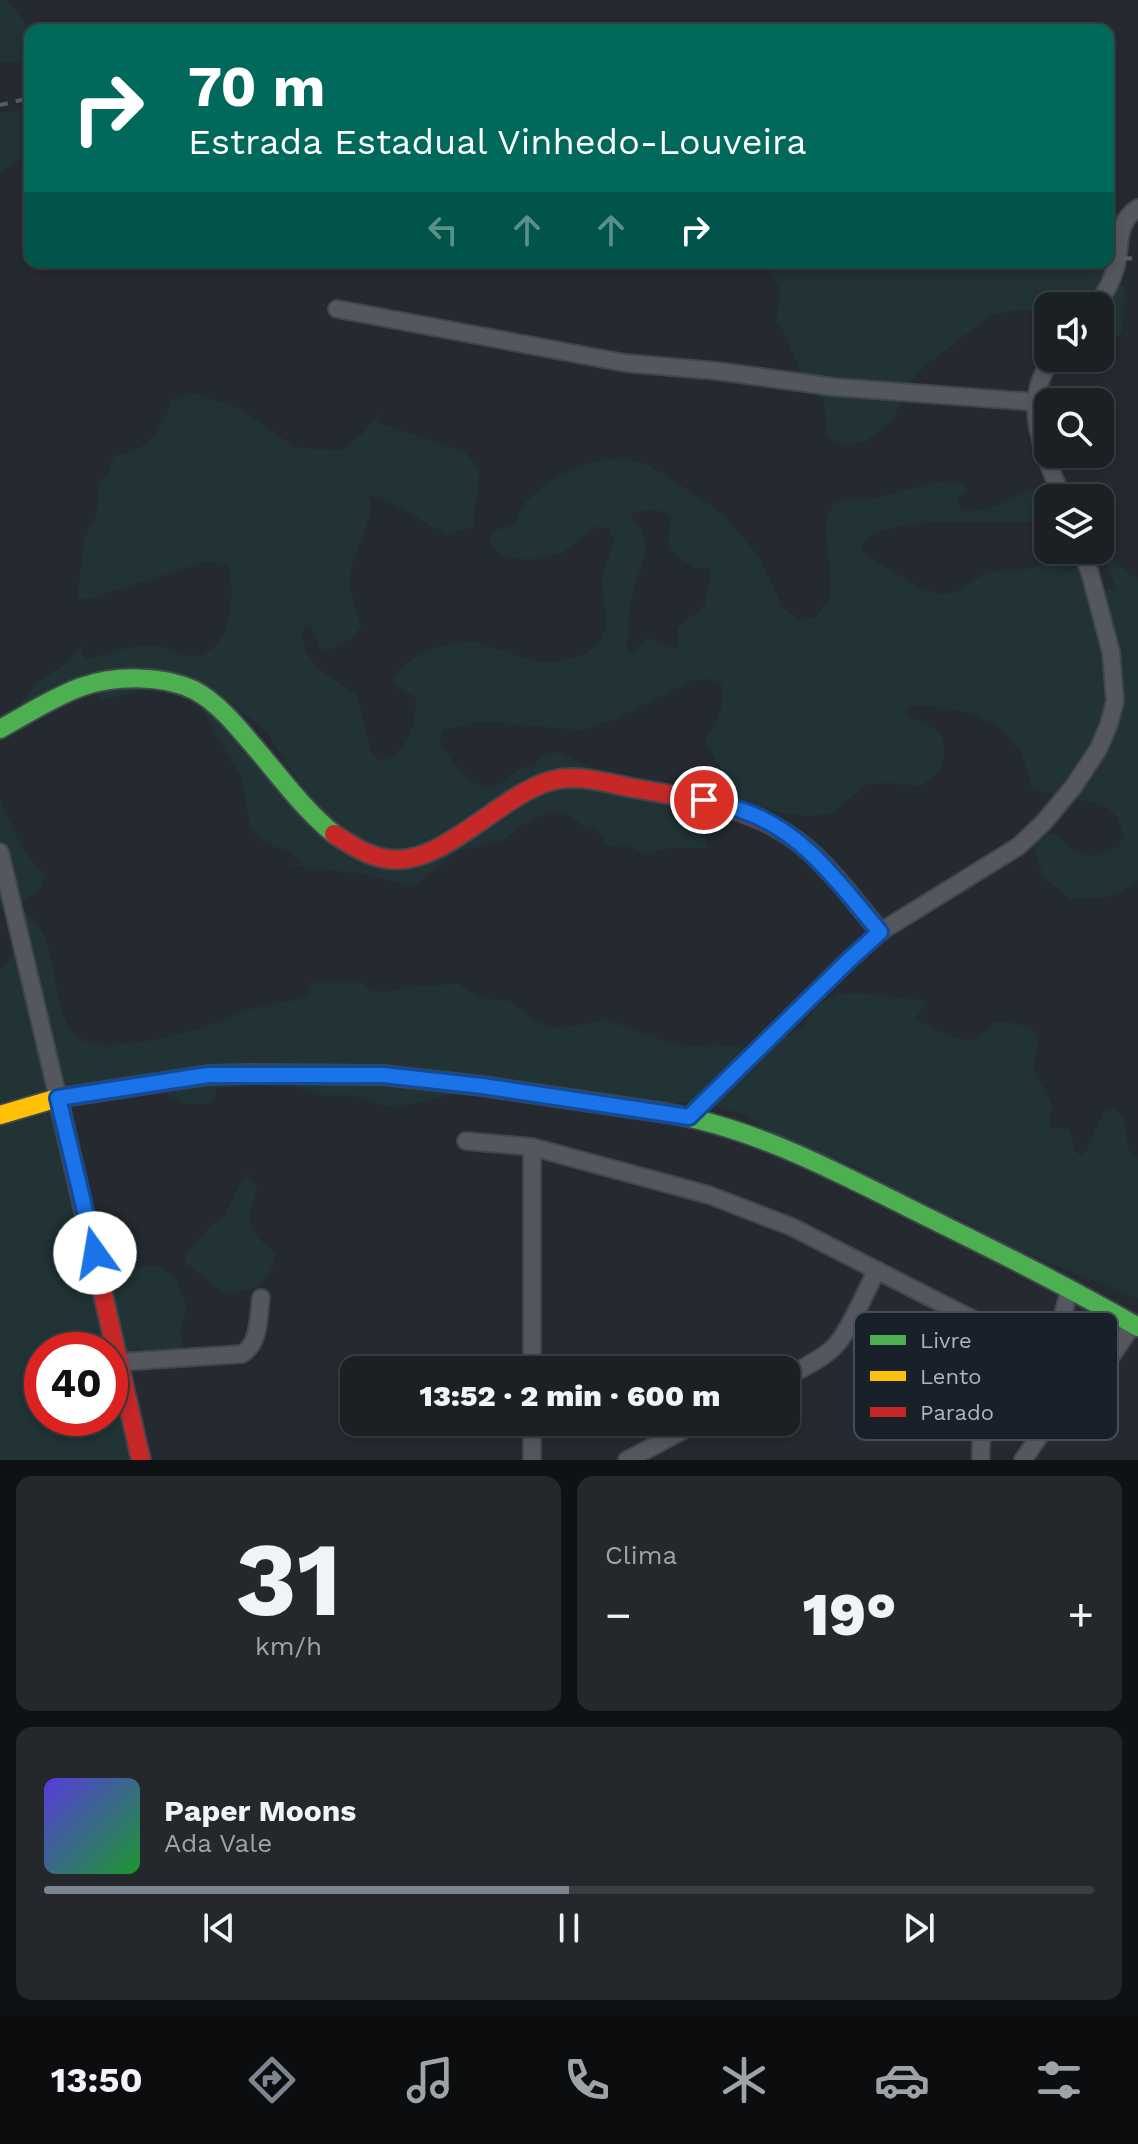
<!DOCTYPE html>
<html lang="pt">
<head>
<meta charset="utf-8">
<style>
	:root { --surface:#1b2024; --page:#24282c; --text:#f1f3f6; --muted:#a0a3a6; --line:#393e41; --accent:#7c8590 }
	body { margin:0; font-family:"Work Sans",sans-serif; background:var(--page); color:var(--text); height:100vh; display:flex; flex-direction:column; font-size:30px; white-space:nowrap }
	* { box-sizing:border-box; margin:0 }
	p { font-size:26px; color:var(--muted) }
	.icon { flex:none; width:44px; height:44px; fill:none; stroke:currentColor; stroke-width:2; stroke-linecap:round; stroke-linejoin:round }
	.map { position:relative; height:1460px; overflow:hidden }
	.sheet { display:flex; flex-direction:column; gap:16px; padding:16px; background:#0f1214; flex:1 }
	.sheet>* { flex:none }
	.guide { position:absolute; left:24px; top:24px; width:1090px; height:244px; border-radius:16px; box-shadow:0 4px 12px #0003,0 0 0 2px var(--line); background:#00695c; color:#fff; overflow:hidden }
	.tools { position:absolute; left:1034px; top:292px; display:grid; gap:16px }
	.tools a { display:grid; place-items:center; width:80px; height:80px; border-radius:16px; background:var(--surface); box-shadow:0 4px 12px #0003,0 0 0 2px var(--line); font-size:40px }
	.speed { position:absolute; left:24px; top:1332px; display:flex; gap:16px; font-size:40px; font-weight:700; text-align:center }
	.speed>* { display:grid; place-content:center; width:104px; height:104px; border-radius:50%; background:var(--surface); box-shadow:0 4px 12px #0003,0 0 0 2px var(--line); line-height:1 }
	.speed .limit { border:12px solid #d22; background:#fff; color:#111 }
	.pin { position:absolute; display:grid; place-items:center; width:68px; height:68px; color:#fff; margin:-34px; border:4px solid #fff; border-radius:50%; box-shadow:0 2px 8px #0007 }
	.me { position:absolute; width:88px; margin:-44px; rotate:347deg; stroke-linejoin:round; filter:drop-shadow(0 0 6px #0008) }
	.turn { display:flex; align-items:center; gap:28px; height:168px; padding:0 32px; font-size:36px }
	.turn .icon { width:104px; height:104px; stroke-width:2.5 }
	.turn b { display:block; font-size:56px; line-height:68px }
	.lanes { display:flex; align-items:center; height:76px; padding:0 32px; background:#0003; justify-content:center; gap:40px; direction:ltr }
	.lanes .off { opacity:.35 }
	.big { font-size:60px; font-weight:800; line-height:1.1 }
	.sheet .tile { flex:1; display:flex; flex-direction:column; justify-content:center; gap:12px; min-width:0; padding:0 28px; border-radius:16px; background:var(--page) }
	.sheet .dial { align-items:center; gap:0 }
	.dial b { font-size:104px; line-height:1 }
	.song { display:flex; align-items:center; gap:24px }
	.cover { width:96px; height:96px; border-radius:12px; background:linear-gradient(135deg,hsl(250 70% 55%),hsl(130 70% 35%)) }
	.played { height:8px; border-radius:4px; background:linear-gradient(90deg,var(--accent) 50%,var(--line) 50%) }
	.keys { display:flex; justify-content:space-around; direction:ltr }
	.heat { display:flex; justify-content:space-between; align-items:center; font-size:44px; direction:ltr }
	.sheet .tiles { flex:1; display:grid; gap:16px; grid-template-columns:1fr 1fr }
	.tile:last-child { grid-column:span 2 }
	.trip { position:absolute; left:340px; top:1356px; width:460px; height:80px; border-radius:16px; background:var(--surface); box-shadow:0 4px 12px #0003,0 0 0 2px var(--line); font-weight:800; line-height:80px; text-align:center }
	.tabs { display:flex; height:128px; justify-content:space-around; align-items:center; background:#0b0d0e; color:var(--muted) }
	.tabs .icon { width:56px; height:56px }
	.tabs .active { color:var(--accent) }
	.tabs b { font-size:36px; color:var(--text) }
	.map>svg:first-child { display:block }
</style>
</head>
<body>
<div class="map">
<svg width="1138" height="1460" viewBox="0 0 1138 1460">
	<rect width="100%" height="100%" fill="#242a30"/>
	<g fill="#213335" fill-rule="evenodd">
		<path d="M0 0 8 1 22 19 35 30H30V64L5 61 0 63Z"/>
		<path d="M30 108V153L0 173V113Z"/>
		<path d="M766 262H1096L1113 269 1125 291 1123 330 1119 336 1100 344V306H1060L1058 304 1048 306V308L1045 310 1005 311 990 316 923 367 909 384 893 420 867 440 846 446 827 437 824 400 801 372 783 330 776 322 781 289 771 275Z"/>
		<path d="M193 393 236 407 297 448 341 450 360 436 379 415V423L465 452 480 471 473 526 446 535C429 524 389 499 369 496L372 509 351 568 350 588 361 626 352 638 325 651 320 648 311 627H305L302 634 305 650 316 667 356 695 371 750 378 761C407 757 418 722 415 697L395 686 393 682 400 669 418 655 442 646 473 641 534 661 552 663 582 656 599 643 606 625 602 579 614 541 608 528 597 526 563 552 529 560 500 555 492 547 490 537 494 531 513 525 526 501 554 478 595 461 621 459 644 463 678 483 724 515 759 557 783 608 800 621 816 617 829 600 831 579 825 523 833 504 844 499 864 501 935 482 965 485 966 492 957 499V504C976 525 1020 492 1041 485L1044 503H1048V520C1012 528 874 508 861 548L867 556 920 588 941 595 957 591 987 572 1021 571 1047 563 1068 571 1078 567 1103 591H1114L1116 586 1100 554V548L1138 581V880C1114 900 1099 898 1069 899L1064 893 1044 878 1033 845 1047 834 1057 835 1074 851 1089 856 1115 849 1121 843 1124 836 1118 818 1106 806 1033 789 1021 752 1000 727 972 713 921 705 909 707 904 714 933 728 943 737C945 766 944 770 920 786L889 783 868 784 830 814 809 816 758 810 738 799 704 739H706C717 721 727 706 721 684L710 679 694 680 615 719 580 730 491 722 472 723 442 730 440 743 457 768 472 782 486 788 496 787 516 771 533 765 544 756 560 752C581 763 603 777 626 787 651 798 679 796 697 820 705 829 708 835 706 848H670L645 855 629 844 608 847 596 827 586 828 565 812 549 811 522 825 502 841 458 851 416 885 391 882 366 874 284 865 299 864 300 861 292 854 265 842 251 828 241 777 198 702 306 792 264 729 226 699 175 683 102 700 92 688 20 707 37 682 65 665 82 645 81 654 87 659C110 652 131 645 155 646 169 646 178 654 190 657 197 658 203 654 208 651 235 636 233 591 229 565L204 562 89 599 77 598 85 536 96 518 99 484 110 470 113 460 111 458C150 448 159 436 172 399ZM650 510 662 511 671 517C665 550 668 549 694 568L706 567 710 573 705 605 677 628 678 650 649 638 644 640 636 652 627 651C628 633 628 612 632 594 640 564 658 543 631 516V512Z"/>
		<path d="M0 801 23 849 45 877 39 891 23 901 18 909C68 933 43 1003 77 1037 95 1055 172 1037 196 1030 217 1023 237 1013 259 1007 277 1002 296 1004 311 993L312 989 309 985 310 983H361L372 990 384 992 410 987 458 984 484 999 510 1001 532 1019 550 1028H562L607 1020 673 1044 700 1046 713 1044 760 1049 782 1039 805 1025 816 1005 839 994 860 993 927 1001 915 1019C928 1026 962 1046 976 1039 983 1036 990 1027 995 1022H1010L1032 1028 1038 1038 1034 1070 1052 1105 1050 1124 1053 1128 1070 1129 1074 1151 1080 1155 1085 1153 1105 1110 1113 1107 1124 1119 1128 1147 1135 1158 1138 1159V1299L995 1240 963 1219 938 1213 914 1202 857 1166 801 1149 744 1115 705 1103 586 1100 475 1089 393 1108 352 1095H319L286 1082 216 1088V1097L205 1104H185L146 1083 64 1098 98 1274 127 1267 157 1266 175 1278 186 1306 180 1332 184 1351 165 1359 138 1347 129 1356 142 1460H0V970L5 966 22 937 17 927 0 908ZM42 1350H110V1418H42Z"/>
		<path d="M248 1175 257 1190C245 1228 247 1229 276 1254 266 1290 258 1286 225 1294L191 1267 184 1268 186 1251 192 1248 213 1223 224 1217 243 1178Z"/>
	</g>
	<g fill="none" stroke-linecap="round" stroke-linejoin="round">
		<defs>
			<g id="street">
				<path d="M1095 306C1105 295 1112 281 1116 266 1121 244 1116 222 1138 208"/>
				<path d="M337 309 625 363 717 371 834 387 1036 402"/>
				<path d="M1051 358C1045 369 1039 381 1037 394 1031 428 1050 466 1062 498"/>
				<path d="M0 852 58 1098"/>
				<path d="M689 1117 849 960 880 932 1019 846 1045 821 1074 786 1099 748 1109 724 1115 701 1111 652 1090 573 1081 550"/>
				<path d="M466 1141 532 1147 709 1195 792 1227 974 1320C980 1326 986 1332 989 1341 998 1369 978 1426 981 1460"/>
				<path d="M532 1147V1370"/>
				<path d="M1070 1288 1054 1348C1056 1358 1058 1364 1067 1370 1074 1374 1083 1378 1091 1375 1105 1369 1124 1337 1133 1324"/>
				<path d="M120 1362 242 1354C260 1343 258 1317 261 1298"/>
				<path d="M786 1377C802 1368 821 1360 834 1347 849 1333 866 1290 877 1270"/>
				<path d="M532 1422V1460"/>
				<path d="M627 1460 699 1422"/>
				<path d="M1023 1460 1049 1422 1073 1373"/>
			</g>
			<g id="fast">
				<path d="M0 729C26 715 53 697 81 687 115 675 162 675 194 690 217 702 236 725 252 744 279 775 302 808 334 834"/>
				<path d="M665 1113C754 1127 841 1174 921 1214 994 1250 1067 1286 1138 1327"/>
			</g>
			<path id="slow" d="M0 1115 58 1098 208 1075 252 1074 383 1075 482 1086 665 1113"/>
			<g id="jam">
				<path d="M334 834C351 845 369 857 389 859 441 867 499 796 550 781 577 773 607 783 633 788 694 799 760 807 808 850 835 874 857 904 880 932"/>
				<path d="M58 1098 141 1460"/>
			</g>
		</defs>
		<use href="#street" stroke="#41464d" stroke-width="20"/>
		<use href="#fast" stroke="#41464d" stroke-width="22"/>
		<use href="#slow" stroke="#41464d" stroke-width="22"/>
		<use href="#jam" stroke="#41464d" stroke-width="22"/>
		<use href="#street" stroke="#54585e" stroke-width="16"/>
		<use href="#fast" stroke="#4caf50" stroke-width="18"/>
		<use href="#slow" stroke="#ffc107" stroke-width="18"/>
		<use href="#jam" stroke="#c62828" stroke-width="18"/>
		<g stroke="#575c62" stroke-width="4" stroke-dasharray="8 8" stroke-linecap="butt">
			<path d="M0 105 30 98"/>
			<path d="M1108 257 1138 259"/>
		</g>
	</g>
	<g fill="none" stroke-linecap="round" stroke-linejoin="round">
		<defs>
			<path id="route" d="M95 1253 58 1098 208 1075H383L482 1086 689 1117 849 960 880 932C841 886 805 833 746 812 733 807 718 804 704 800"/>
		</defs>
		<use href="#route" stroke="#114b97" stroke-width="20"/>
		<use href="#route" stroke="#1a73e8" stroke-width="14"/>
	</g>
	<rect x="854" y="1312" width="264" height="128" rx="12" fill="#18202a" stroke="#444d58" stroke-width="2"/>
	<rect x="870" y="1335" width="36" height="10" fill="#4caf50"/>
	<rect x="870" y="1371" width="36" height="10" fill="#ffc107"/>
	<rect x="870" y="1407" width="36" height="10" fill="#c62828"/>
	<g font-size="22" fill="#acb6c3">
		<text x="920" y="1348">Livre</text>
		<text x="920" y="1384">Lento</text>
		<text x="920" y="1420">Parado</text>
	</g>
</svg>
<div class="tools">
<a><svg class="icon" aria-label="sound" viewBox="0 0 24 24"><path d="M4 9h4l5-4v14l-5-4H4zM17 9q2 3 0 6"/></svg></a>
<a><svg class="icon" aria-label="search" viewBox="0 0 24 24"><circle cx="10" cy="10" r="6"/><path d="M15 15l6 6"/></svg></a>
<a><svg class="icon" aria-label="layers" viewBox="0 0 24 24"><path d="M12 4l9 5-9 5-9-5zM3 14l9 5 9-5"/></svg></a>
</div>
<div class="speed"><div class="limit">40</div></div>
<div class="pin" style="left:704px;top:800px;background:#d93025"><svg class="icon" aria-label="arrive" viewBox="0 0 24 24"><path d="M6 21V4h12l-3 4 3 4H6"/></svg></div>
<svg class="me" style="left:95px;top:1253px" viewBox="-20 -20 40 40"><circle r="19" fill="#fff"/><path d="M0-13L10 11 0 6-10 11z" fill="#1a73e8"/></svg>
<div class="trip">13:52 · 2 min · 600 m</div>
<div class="guide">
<div class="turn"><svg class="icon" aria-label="right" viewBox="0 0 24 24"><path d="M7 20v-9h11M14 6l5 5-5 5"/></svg><div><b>70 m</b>Estrada Estadual Vinhedo-Louveira</div></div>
<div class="lanes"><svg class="icon off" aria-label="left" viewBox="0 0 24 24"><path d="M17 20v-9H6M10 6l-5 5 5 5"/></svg><svg class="icon off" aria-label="ahead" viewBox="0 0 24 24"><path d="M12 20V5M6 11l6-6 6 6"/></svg><svg class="icon off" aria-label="ahead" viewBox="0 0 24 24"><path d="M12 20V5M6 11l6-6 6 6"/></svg><svg class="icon" aria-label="right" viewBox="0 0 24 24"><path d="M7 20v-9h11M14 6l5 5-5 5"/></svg></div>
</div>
</div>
<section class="sheet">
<div class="tiles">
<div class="tile dial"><b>31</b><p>km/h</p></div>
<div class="tile"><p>Clima</p>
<div class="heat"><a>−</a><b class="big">19°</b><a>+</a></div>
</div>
<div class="tile">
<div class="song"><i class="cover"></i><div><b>Paper Moons</b><p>Ada Vale</p></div></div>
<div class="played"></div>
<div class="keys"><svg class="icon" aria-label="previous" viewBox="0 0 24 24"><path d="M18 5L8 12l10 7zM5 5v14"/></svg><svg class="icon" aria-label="pause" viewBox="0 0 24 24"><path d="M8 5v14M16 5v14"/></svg><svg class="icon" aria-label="next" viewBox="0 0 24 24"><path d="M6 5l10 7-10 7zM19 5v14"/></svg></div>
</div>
</div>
</section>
<nav class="tabs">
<b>13:50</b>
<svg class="icon active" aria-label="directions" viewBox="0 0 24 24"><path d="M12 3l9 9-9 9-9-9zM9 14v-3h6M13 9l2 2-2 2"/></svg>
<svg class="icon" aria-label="music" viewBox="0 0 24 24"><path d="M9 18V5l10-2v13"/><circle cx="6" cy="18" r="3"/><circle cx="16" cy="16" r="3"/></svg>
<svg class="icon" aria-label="phone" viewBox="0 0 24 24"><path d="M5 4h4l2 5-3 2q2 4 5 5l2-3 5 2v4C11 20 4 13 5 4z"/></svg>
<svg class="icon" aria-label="climate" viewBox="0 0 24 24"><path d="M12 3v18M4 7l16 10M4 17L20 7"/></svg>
<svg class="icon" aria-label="car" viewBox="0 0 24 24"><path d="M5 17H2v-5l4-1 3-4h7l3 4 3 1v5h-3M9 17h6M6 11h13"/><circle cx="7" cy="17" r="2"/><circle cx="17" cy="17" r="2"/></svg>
<svg class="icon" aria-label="filters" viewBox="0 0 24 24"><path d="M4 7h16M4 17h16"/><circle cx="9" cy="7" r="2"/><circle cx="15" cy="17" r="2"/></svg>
</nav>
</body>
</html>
